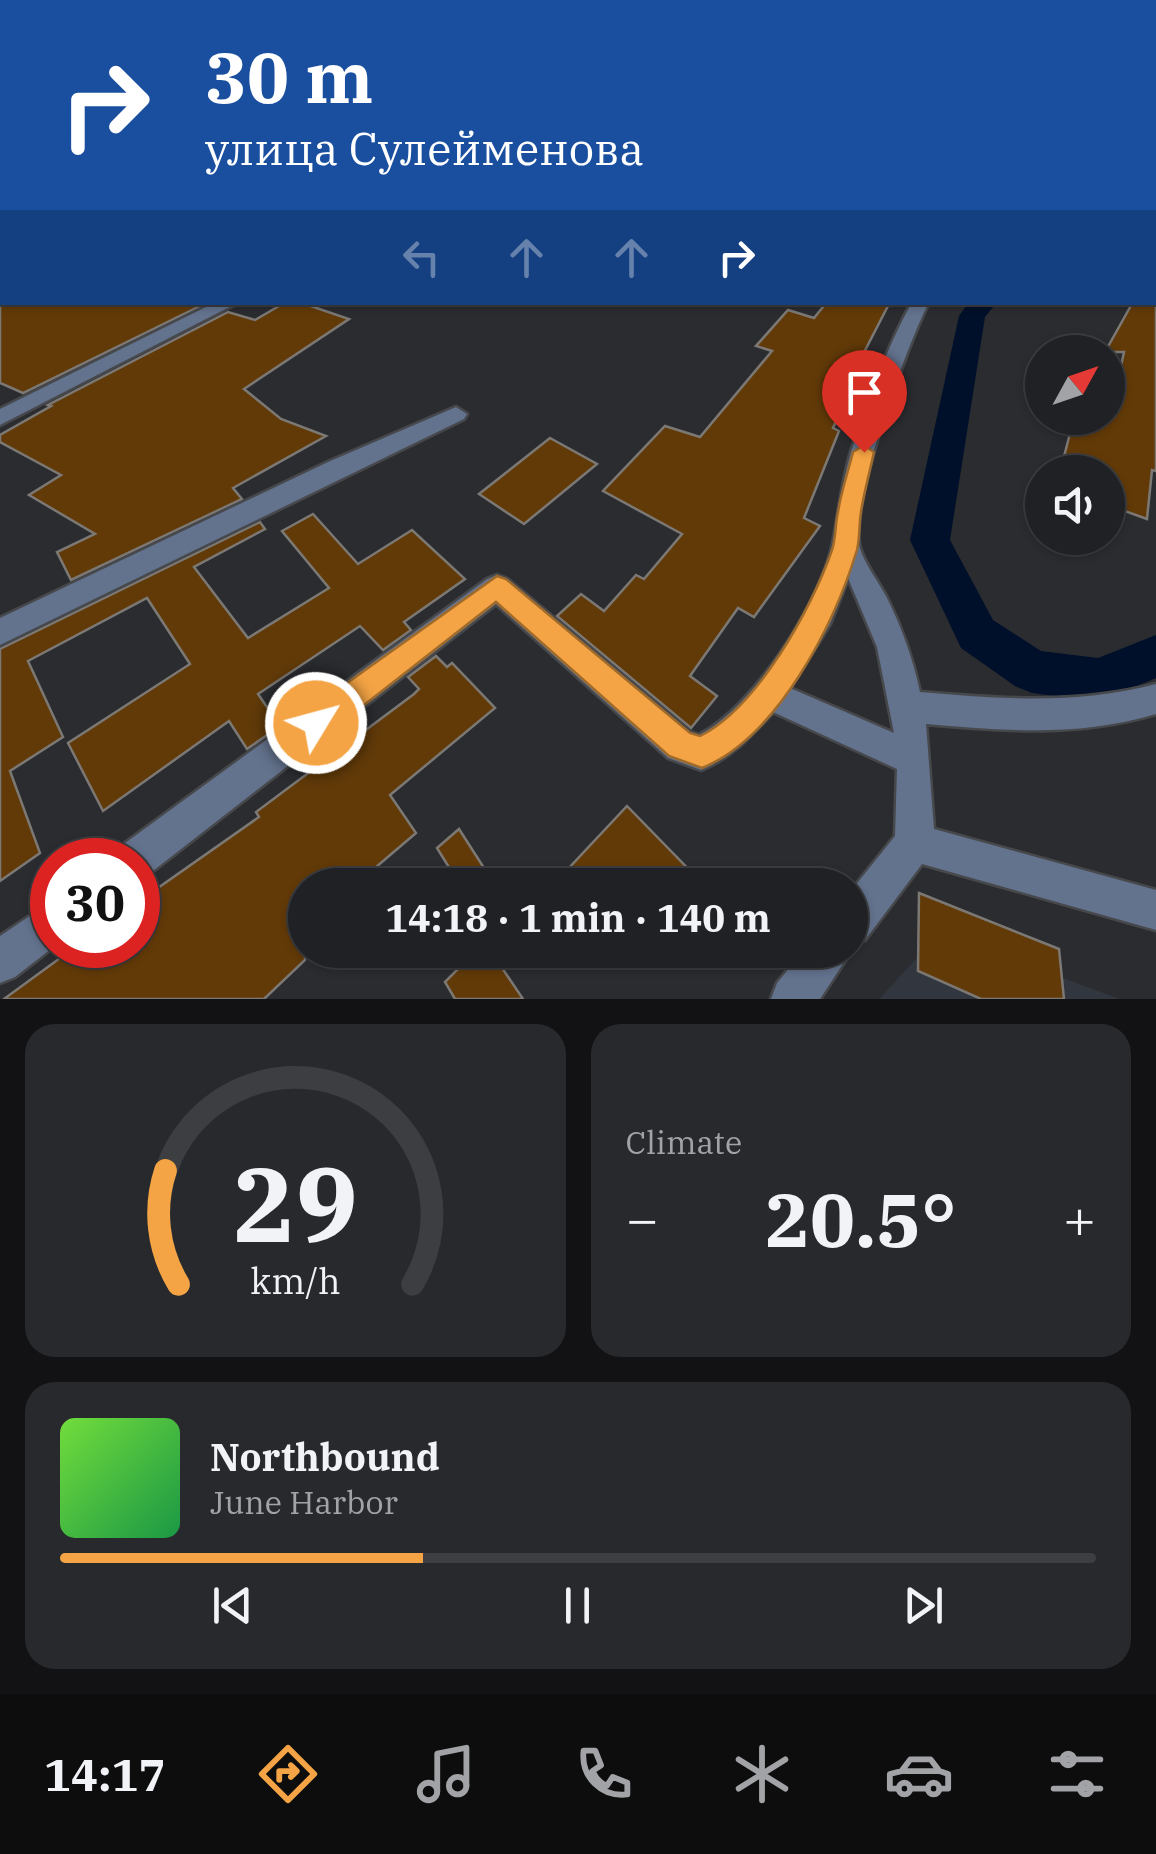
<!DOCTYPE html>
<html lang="en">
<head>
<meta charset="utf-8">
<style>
	:root { --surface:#202124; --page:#28292c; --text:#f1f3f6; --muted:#a2a3a6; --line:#3d3e41; --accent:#f4a444 }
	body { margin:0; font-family:"IBM Plex Serif",serif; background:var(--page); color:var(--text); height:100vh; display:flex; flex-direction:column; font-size:38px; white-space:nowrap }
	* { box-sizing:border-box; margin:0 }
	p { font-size:32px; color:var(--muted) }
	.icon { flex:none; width:55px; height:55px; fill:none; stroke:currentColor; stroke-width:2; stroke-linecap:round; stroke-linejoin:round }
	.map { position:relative; height:999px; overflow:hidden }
	.details { display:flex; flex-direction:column; gap:25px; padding:25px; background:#121214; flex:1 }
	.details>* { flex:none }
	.hud { position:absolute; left:0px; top:0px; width:1158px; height:305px; box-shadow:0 2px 8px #0004,0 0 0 2px var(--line); background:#1a4fa0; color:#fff; overflow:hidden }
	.needle { width:65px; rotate:50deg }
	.buttons { position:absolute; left:1025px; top:335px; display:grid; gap:20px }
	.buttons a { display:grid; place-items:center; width:100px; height:100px; border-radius:50%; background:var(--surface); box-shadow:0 2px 8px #0004,0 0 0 2px var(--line); font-size:50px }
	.speed { position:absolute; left:30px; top:838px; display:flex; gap:20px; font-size:50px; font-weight:700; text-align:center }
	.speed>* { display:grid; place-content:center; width:130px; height:130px; border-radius:50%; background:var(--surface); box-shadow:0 2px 8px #0004,0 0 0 2px var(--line); line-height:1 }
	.speed .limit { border:15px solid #d22; background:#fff; color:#111 }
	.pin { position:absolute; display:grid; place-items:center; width:85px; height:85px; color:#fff; margin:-102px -42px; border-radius:50% 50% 50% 0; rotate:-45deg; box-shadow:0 0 10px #0007 }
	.pin .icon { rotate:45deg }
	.me { position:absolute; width:110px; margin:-55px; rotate:53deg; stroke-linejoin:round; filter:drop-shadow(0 0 8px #0008) }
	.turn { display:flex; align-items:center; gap:35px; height:210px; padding:0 40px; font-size:45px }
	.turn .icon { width:130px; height:130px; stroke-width:2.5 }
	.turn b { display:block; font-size:70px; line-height:85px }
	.lanes { display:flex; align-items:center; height:95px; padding:0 40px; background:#0003; justify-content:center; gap:50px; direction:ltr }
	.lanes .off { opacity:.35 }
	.big { font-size:75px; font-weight:700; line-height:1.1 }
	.details .card { flex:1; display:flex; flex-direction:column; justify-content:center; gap:15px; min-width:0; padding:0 35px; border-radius:30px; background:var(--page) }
	.details .dial { align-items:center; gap:0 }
	.dial svg { height:260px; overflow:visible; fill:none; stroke:var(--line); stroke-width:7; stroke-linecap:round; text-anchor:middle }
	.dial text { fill:var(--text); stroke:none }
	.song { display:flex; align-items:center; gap:30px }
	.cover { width:120px; height:120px; border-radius:15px; background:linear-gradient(135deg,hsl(100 70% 55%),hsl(140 70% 35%)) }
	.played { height:10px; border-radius:5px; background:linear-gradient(90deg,var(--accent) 35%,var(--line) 35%) }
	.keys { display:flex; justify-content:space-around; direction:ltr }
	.heat { display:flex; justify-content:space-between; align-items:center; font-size:55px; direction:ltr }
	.details .tiles { flex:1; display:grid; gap:25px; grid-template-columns:1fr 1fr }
	.card:last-child { grid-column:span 2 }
	.trip { position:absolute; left:288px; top:868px; width:580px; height:100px; border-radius:50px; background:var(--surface); box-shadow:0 2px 8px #0004,0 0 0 2px var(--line); font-weight:700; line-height:100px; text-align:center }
	.dock { display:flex; height:160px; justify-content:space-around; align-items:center; background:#0d0d0e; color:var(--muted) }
	.dock .icon { width:70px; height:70px }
	.dock .on { color:var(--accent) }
	.dock b { font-size:45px; color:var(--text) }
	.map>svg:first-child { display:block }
</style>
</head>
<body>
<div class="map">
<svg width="1156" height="999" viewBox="0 0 1156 999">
	<rect width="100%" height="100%" fill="#2a2c30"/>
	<path fill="#31363f" d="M940 933 1120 999H879Z"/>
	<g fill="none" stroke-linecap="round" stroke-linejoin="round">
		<g fill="#00102a" fill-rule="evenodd">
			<path d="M2 172V184L0 185V173Z"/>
			<path d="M969 302H997L985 317 950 540 993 620 1041 651 1098 658 1156 635V678L1099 702 1032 693 1015 686 961 648 910 540 959 316Z"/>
		</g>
	</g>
	<g fill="#623a08" stroke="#7c7874" stroke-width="2.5">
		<path d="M0 302H200L204 304 23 393 0 383Z"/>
		<path d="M286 302H299L349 319 244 389 281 419 326 436 233 488 242 499 71 580 57 552 95 534 29 495 61 475 0 442V435L51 406 48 405 228 312 255 320Z"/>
		<path d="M827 302H890L856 368 860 369 833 428 839 431 804 518 820 526 754 617 738 608 690 676 717 696 691 728 557 616 581 594 604 611 636 575 644 579 682 534 603 491 665 426 700 437 772 351 756 346 788 310 814 318Z"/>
		<path d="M1133 302H1156V471L1152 470 1147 519 1108 505V472H1060L1074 418H1110L1124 352H1105Z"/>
		<path d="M550 438 597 464 524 524 479 494Z"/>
		<path d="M313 514 358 564 412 530 465 579 404 622 411 630 383 650 360 626 258 694 280 726 247 749 229 721 103 811 68 743 190 664 147 598 28 661 63 737 10 771 40 853 0 881V649L260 522 265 529 194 567 248 638 329 588 282 531Z"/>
		<path d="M436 656 447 667 452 663 495 708 390 795 416 833 355 885H305V960L264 999H4L78 945H138V902L259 817 256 812 414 694 419 689 408 677Z"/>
		<path d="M627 806 704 885H553Z"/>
		<path d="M459 829 495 885H460L437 848Z"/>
		<path d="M919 893 1059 949 1064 999H981L918 971Z"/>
		<path d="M467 950H490L523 999H455L445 982 458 969 455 962Z"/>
	</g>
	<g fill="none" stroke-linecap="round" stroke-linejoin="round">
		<defs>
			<g id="street">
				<path d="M216 302H239L0 425V409Z"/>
				<path d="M912 302H929C906 348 852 495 859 544 862 561 879 582 887 598 902 628 913 659 920 692 1001 699 1077 705 1156 684V714C1079 737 1005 731 926 724L934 829 1156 890V930L922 864 865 940 850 946 852 950 820 999H771L777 983 804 950H850V892L895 836 897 769 773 712C750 737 732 757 701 770L668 758 496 604 149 874 138 878V860H116L121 846 487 579 497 575 507 579 690 732 699 735C754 707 821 602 833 543 839 512 842 482 851 452 867 402 886 349 912 302ZM848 578 877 647 894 733 790 688 830 624Z"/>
				<path d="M456 407 467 414 464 419 0 645V618L328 462Z"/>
				<path d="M52 901V945H56L15 977 0 983V936Z"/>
			</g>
		</defs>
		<use href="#street" stroke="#46484b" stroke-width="5"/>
		<use href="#street" fill="#63728d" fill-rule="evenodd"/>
	</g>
	<linearGradient id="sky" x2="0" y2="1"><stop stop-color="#17181a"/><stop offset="0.52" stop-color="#444b59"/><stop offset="1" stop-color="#444b59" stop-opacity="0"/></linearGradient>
	<rect width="1156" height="294" fill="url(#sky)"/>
	<path fill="#f4a444" stroke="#9f6b2c" stroke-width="2.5" d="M864 445 874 452C870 471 864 492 861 512 859 524 860 537 857 550 834 625 778 737 702 768L669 756 496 602 327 734 316 738 305 734 301 723 305 713 497 576 506 579 690 733 700 736C757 708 812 608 832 550 836 538 835 525 838 512 841 492 848 472 853 452Z"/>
</svg>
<div class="buttons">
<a><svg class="needle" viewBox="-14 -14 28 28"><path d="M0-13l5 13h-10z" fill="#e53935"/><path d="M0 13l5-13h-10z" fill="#a2a3a6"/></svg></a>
<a><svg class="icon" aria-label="sound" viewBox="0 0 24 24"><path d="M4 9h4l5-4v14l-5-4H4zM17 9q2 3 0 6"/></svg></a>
</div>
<div class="speed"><div class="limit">30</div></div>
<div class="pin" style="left:864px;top:452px;background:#d93025"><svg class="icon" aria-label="arrive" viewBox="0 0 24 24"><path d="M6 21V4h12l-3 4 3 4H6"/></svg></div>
<svg class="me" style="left:316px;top:723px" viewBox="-20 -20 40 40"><circle r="17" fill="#f4a444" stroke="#fff" stroke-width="3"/><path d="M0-11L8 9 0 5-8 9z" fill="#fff"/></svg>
<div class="trip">14:18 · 1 min · 140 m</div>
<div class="hud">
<div class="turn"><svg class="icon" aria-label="right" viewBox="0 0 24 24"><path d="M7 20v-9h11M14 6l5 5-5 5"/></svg><div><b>30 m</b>улица Сулейменова</div></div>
<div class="lanes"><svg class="icon off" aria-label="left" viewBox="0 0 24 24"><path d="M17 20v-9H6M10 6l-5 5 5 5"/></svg><svg class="icon off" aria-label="ahead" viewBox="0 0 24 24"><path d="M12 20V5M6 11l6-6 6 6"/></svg><svg class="icon off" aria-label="ahead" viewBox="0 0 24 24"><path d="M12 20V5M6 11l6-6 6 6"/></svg><svg class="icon" aria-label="right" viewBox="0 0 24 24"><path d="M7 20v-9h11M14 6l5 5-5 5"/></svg></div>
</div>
</div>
<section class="details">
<div class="tiles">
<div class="card dial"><svg viewBox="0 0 100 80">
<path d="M14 69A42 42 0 1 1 86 69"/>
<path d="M14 69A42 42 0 0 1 10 34" stroke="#f4a444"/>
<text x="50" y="56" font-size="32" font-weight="700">29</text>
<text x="50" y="72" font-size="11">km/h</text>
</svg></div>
<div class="card"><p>Climate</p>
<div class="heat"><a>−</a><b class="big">20.5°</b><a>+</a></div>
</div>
<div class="card">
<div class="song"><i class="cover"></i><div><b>Northbound</b><p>June Harbor</p></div></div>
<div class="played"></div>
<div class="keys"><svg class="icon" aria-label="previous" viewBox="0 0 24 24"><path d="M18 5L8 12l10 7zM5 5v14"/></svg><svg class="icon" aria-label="pause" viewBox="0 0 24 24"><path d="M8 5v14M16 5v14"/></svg><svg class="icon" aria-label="next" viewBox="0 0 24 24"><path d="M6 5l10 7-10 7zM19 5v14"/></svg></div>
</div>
</div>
</section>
<nav class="dock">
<b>14:17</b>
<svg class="icon on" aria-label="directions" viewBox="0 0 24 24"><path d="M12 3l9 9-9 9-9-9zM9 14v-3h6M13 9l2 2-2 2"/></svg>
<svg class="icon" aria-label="music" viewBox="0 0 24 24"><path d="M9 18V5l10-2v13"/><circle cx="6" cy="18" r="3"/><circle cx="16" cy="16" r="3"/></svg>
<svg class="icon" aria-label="phone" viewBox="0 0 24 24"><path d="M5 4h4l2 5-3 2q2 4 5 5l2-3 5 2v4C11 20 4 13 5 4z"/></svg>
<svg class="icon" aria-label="climate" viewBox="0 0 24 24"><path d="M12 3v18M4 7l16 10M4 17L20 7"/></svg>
<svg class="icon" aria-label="car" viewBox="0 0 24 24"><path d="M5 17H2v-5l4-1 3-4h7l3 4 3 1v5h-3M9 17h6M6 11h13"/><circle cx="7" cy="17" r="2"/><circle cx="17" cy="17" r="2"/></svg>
<svg class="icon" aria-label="filters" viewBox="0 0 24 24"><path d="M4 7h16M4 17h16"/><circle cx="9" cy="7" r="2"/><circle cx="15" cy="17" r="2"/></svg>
</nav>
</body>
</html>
